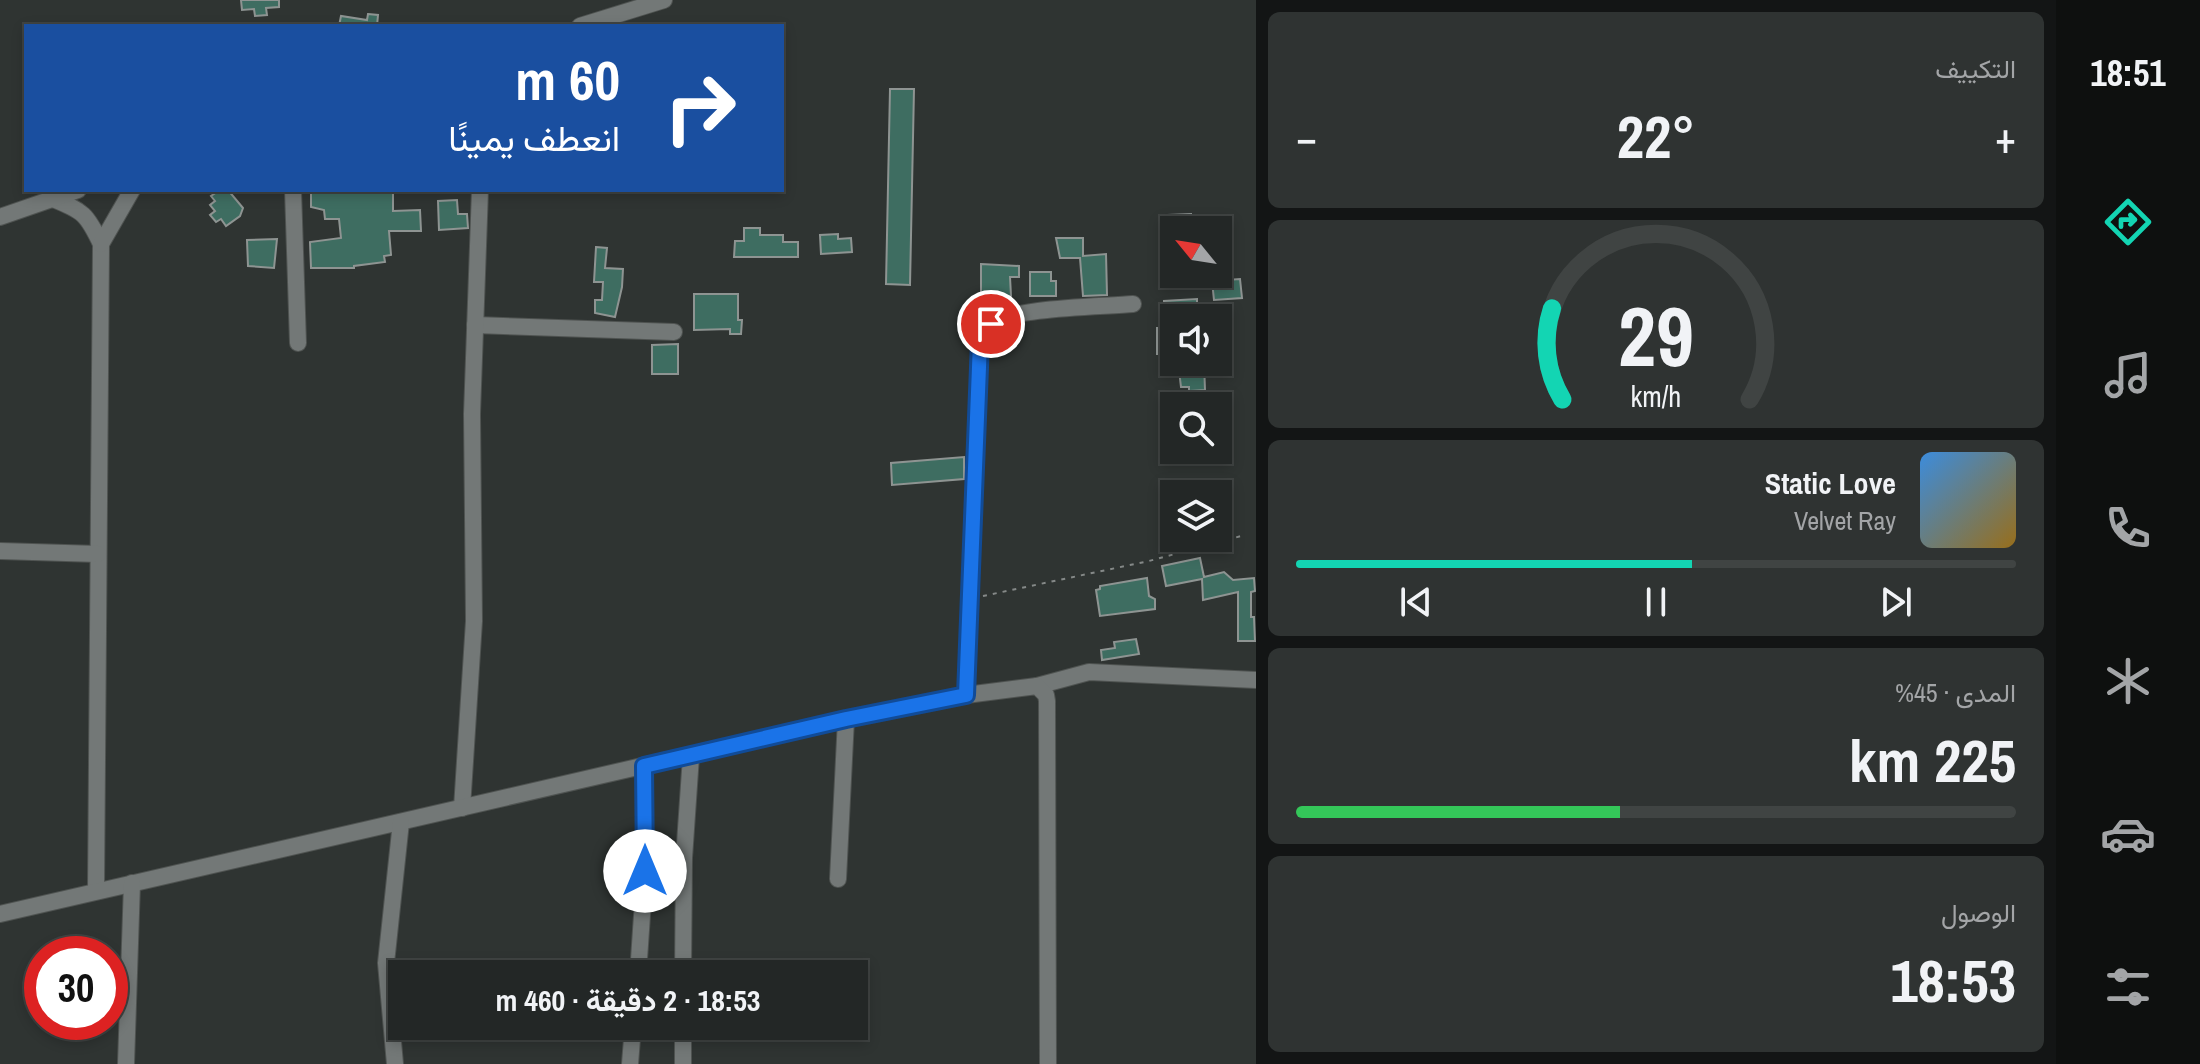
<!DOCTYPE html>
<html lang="ar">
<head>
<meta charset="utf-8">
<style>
	:root { --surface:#232726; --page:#2f3332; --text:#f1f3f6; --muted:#a3a5a7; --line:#404443; --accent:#13d5b3 }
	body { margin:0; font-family:"Archivo Narrow",Vazirmatn,sans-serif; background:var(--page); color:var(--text); direction:rtl; height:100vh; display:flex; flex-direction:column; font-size:30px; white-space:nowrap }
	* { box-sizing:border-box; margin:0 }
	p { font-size:26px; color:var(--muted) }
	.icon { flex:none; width:44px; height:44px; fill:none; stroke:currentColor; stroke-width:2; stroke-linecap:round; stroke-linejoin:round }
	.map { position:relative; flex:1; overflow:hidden; direction:ltr }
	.side { display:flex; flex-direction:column; gap:12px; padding:12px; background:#131515; width:800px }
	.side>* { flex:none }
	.guide { position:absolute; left:24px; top:24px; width:760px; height:168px; border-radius:0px; box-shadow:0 4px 12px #0003,0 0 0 2px var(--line); direction:rtl; background:#1a4fa0; color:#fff; overflow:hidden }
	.needle { width:52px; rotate:300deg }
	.controls { position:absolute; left:1160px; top:216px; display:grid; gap:16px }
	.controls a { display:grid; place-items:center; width:72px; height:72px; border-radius:0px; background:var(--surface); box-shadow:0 4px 12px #0003,0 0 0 2px var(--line); font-size:40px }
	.speed { position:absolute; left:24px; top:936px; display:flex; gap:16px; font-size:40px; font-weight:700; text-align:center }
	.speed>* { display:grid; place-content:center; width:104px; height:104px; border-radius:50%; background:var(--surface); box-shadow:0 4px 12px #0003,0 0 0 2px var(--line); line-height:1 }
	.speed .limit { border:12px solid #d22; background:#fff; color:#111 }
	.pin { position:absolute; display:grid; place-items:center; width:68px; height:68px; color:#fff; margin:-34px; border:4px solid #fff; border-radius:50%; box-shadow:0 2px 8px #0007 }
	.me { position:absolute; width:88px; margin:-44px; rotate:0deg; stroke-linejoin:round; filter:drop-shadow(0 0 6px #0008) }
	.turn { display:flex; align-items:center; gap:28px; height:168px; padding:0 32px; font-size:36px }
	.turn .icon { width:104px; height:104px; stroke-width:2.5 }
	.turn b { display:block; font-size:56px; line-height:68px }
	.big { font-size:60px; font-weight:700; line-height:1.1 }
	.side .tile { flex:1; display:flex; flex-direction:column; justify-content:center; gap:12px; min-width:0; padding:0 28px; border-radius:12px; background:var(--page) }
	.side .dial { align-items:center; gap:0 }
	.dial svg { height:208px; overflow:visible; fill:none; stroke:var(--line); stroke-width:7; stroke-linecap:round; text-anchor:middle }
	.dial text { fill:var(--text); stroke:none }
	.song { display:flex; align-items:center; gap:24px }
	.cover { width:96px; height:96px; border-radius:12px; background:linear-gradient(135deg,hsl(210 70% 55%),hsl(40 70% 35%)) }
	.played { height:8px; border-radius:4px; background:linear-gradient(90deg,var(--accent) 55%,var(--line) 55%) }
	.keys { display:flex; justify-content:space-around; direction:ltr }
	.heat { display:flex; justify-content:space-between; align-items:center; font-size:44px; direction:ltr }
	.charge { height:12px; border-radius:6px; background:linear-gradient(90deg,#34c759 45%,var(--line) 0) }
	.trip { position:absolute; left:388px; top:960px; width:480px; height:80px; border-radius:0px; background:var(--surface); box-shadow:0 4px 12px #0003,0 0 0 2px var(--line); font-weight:700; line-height:80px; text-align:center; direction:rtl }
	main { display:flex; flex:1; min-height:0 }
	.tab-bar { display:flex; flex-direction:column; width:144px; justify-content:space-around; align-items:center; background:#0e100f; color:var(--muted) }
	.tab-bar .icon { width:56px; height:56px }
	.tab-bar .selected { color:var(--accent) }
	.tab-bar b { font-size:36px; color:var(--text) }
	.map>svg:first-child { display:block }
</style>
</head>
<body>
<main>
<nav class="tab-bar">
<b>18:51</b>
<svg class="icon selected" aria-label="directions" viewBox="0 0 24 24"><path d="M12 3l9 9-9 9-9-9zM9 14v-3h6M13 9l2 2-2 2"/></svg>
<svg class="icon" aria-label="music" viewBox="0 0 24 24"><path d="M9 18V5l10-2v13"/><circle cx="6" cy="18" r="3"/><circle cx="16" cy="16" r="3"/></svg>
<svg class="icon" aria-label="phone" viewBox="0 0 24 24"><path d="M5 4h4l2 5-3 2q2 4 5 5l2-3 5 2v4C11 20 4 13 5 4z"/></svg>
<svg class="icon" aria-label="climate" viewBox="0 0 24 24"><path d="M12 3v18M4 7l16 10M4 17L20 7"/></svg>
<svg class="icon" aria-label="car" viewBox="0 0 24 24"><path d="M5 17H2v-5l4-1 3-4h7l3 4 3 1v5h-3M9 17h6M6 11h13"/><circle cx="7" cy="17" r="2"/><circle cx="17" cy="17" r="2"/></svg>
<svg class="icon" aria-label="filters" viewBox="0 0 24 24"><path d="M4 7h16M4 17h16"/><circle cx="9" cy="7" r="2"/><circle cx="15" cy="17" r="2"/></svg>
</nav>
<section class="side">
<div class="tile"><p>التكييف</p>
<div class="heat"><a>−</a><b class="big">22°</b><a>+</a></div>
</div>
<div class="tile dial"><svg viewBox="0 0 100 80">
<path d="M14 69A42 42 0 1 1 86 69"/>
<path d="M14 69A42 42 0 0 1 10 34" stroke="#13d5b3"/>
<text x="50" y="56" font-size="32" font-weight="700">29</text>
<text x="50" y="72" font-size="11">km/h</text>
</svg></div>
<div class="tile">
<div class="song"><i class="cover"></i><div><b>Static Love</b><p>Velvet Ray</p></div></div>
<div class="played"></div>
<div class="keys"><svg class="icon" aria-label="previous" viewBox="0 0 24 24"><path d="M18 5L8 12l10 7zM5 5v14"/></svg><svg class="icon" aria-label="pause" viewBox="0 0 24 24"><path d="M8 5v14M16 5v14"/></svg><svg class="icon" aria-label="next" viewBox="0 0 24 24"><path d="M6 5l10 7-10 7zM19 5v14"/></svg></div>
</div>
<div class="tile"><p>المدى · 45%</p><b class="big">225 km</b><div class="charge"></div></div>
<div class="tile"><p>الوصول</p><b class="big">18:53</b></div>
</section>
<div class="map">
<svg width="1256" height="1064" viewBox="0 0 1256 1064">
	<rect width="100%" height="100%" fill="#2f3432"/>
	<g fill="#3e6d61" stroke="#8e9492" stroke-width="2">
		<path d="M241 0H279V7L266 8 267 15 255 16 254 9 242 10Z"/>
		<path d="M368 14 378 15 377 26H339L341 16 367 20Z"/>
		<path d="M890 89H914L910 285 886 284Z"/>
		<path d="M220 190H228L243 208 240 216 226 226 221 219 216 222 210 215 215 211 210 205 215 201 211 196Z"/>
		<path d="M311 190 393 191V211L420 210 421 231H389L391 255 384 256 385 262 354 266V268H311L310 242 341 238 339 219H325L324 210 311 207Z"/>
		<path d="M457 200 458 214H467L468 228 439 230 438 201Z"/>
		<path d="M1191 214V219H1197V230H1172V225H1168V215Z"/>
		<path d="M744 228H760V235H783V242H798V257H734L735 241H744Z"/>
		<path d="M838 234V239L851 238 852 252 821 254 820 235Z"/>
		<path d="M1056 238H1083V256L1106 254 1107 295 1083 296 1080 258H1060Z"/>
		<path d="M277 239 274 268 248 266 247 240Z"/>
		<path d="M596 247 607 248 605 268 623 269 622 287 615 317 595 313V300H602L603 282H594Z"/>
		<path d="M981 264 1019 266V277H1010L1011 296 981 300Z"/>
		<path d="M1030 272H1051V281H1056V296H1030Z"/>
		<path d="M1240 279 1242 298 1214 300 1212 281Z"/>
		<path d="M694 294H738V320H742L741 334H730V329L694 330Z"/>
		<path d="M1197 299V318H1174V354H1157V328H1165L1164 301Z"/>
		<path d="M678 344V374H652V345Z"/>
		<path d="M1178 362H1204L1205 390 1189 391V387H1181Z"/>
		<path d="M964 457V479L892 485 891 463Z"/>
		<path d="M1200 558 1204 577 1224 572 1233 580 1254 578 1255 591 1251 592V617H1254L1255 641H1238V592L1203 600 1202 579 1166 586 1162 566Z"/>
		<path d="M1147 578 1149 596 1155 599V609L1100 616 1096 590 1100 589V586Z"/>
		<path d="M1136 639 1139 654 1102 660 1101 650 1115 648 1114 642Z"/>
	</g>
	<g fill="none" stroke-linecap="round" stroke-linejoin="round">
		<defs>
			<g id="minor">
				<path d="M580 26 664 0"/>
				<path d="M293 190 298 343"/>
				<path d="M53 199C83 211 87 214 101 244L96 891"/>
				<path d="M0 217 78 190"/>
				<path d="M101 244 132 190"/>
				<path d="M475 325 674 332"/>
				<path d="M0 551 98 554"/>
				<path d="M1037 686 1089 672 1256 680"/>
				<path d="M966 695 980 342C982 336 984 330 989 325 1011 307 1102 307 1133 304"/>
				<path d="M462 808 474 621 472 414 480 190"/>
				<path d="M838 879 846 719"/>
				<path d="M0 914 846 719 966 695 1037 686 1046 695 1047 701 1048 1064"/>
				<path d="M638 974 645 871 644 766"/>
				<path d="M683 974 684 858 691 756"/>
				<path d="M683 1026V1064"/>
				<path d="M126 1064 132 883"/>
				<path d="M395 1064 386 963 401 822"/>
				<path d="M630 1064 633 1026"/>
			</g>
		</defs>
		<use href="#minor" stroke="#4f5351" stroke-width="18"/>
		<path stroke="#858988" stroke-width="2" stroke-dasharray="4 6" stroke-linecap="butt" d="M983 596 1149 561 1245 535"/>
		<use href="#minor" stroke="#737877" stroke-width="16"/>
	</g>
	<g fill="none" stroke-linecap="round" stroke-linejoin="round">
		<defs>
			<path id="route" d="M645 871 644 766 846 719 966 695 980 342 984 332 991 324"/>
		</defs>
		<use href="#route" stroke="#114b97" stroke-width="20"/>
		<use href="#route" stroke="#1a73e8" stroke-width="14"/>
	</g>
</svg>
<div class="controls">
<a><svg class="needle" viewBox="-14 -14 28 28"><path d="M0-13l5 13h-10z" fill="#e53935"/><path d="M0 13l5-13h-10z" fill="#a3a5a7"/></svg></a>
<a><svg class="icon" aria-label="sound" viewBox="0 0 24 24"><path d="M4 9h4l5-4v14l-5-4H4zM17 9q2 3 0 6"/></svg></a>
<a><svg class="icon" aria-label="search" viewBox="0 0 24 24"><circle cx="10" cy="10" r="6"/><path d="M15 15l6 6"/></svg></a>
<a><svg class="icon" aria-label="layers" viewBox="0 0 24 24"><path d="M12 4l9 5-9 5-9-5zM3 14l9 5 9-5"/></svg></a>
</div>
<div class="speed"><div class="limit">30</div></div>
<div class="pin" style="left:991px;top:324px;background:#d93025"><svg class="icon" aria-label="arrive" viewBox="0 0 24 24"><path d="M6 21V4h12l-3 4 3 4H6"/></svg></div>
<svg class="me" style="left:645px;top:871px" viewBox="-20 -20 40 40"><circle r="19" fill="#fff"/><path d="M0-13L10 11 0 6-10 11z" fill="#1a73e8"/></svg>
<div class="trip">18:53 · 2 دقيقة · 460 m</div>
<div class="guide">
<div class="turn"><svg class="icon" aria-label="right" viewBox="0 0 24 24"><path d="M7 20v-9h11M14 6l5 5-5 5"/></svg><div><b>60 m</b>انعطف يمينًا</div></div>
</div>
</div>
</main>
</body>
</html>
